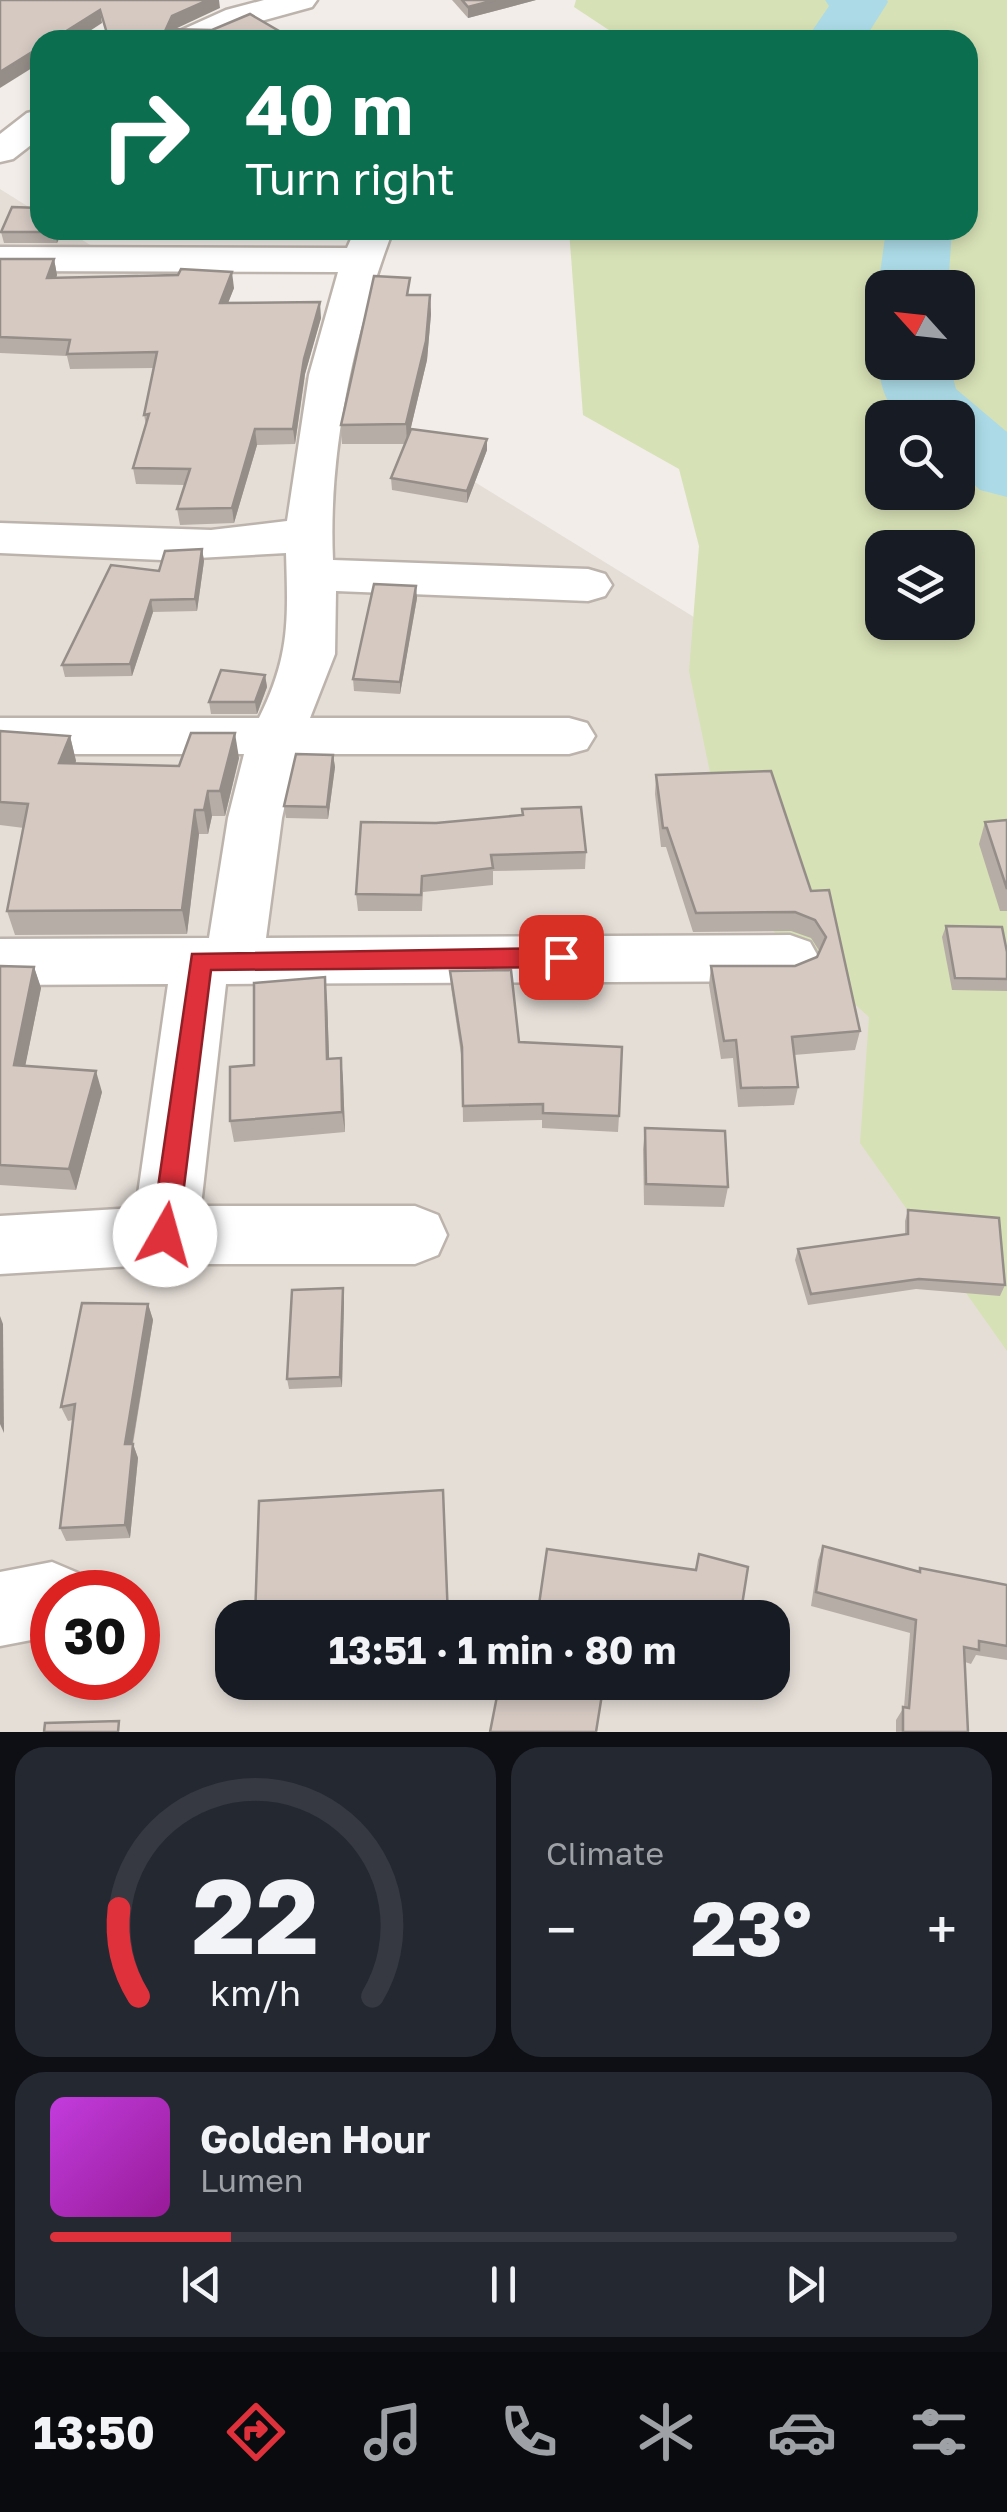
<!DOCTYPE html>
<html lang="en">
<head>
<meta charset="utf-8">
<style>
	:root { --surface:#171b24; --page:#242831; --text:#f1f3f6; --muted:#9ea1a6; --line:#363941; --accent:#df313b }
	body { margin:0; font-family:"Golos Text",sans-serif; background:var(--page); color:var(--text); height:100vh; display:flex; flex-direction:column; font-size:38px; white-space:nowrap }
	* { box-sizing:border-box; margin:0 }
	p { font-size:32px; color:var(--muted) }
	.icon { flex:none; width:55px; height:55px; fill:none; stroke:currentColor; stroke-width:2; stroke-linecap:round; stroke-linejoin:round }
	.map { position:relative; height:1732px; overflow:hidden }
	.sheet { display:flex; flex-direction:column; gap:15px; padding:15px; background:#0d0f14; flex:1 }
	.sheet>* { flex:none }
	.top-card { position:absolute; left:30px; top:30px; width:948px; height:210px; border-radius:30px; box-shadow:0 5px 15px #0003; background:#0b6e4f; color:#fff; overflow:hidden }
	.needle { width:65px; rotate:297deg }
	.buttons { position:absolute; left:865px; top:270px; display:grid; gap:20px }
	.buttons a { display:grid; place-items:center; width:110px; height:110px; border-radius:20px; background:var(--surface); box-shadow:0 5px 15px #0003; font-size:50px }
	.speed { position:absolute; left:30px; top:1570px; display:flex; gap:20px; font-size:50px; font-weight:700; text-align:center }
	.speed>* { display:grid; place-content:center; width:130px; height:130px; border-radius:50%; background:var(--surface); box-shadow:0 5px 15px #0003; line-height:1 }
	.speed .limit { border:15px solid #d22; background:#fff; color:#111 }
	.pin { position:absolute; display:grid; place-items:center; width:85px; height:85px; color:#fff; margin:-42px; border-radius:20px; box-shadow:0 5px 15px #0006 }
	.me { position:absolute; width:110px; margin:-55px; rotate:7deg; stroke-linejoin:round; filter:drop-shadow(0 0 8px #0008) }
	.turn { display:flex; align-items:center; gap:35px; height:210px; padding:0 50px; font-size:45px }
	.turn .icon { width:130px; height:130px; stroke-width:2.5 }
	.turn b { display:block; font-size:70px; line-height:85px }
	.big { font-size:75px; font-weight:700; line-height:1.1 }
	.sheet .card { flex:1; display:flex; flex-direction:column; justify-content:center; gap:15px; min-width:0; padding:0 35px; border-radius:30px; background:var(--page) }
	.sheet .dial { align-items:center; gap:0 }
	.dial svg { height:260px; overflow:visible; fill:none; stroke:var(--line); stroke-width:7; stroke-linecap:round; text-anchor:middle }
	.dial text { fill:var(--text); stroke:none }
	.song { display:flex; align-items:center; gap:30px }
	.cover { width:120px; height:120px; border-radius:15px; background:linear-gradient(135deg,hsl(290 70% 55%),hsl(300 70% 35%)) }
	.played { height:10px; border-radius:5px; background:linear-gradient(90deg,var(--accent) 20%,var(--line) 20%) }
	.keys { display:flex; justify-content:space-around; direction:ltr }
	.heat { display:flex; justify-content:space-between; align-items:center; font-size:55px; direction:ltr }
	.sheet .tiles { flex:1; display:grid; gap:15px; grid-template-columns:1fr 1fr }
	.card:last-child { grid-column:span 2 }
	.trip { position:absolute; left:215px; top:1600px; width:575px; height:100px; border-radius:30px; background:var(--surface); box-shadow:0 5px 15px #0003; font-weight:700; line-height:100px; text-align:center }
	.dock { display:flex; height:160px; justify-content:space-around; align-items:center; background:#090b0e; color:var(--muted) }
	.dock .icon { width:70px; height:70px }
	.dock .active { color:var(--accent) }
	.dock b { font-size:45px; color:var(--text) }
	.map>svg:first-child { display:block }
</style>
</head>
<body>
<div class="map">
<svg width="1007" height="1732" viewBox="0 0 1007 1732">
	<rect width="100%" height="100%" fill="#f2ede8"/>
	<path fill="#e5ded7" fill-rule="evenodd" d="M0 189 40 214V230H66L1007 810V1732H0ZM52 1592H138V1678H52ZM232 1618H772V1682H232Z"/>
	<path fill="#d7e1b6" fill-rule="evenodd" d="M576 0H1007V1351L860 1143 869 1017 773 931 714 792 689 671 699 546 679 469 583 415 569 230H968V40H624L574 7ZM882 288H958V362H882ZM882 418H958V492H882ZM882 548H958V622H882Z"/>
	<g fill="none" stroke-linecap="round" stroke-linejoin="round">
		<g fill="#acdbe7" fill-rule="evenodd">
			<path d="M825 0H887L888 2 864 40H806L829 6Z"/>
			<path d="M886 230H952L948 288H882V294L878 288Z"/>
			<path d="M882 354V362H949L956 389 1007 432V497L980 490 958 469V418H900C884 401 881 384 877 362Z"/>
		</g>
		<defs>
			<g id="minor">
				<path d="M264 0H317L312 7 250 24 214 40H170L175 33 226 10Z"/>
				<path d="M40 110V138L13 159 0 162V134L27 113Z"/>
				<path d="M355 230H393C354 332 328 451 333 560L588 569 605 574 612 585 605 596 588 601 336 591 335 654 310 718H569L587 723 595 736 587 749 569 754H296L282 818 266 938 790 935 810 942 819 958 810 974 790 981 226 984 201 1206H415L438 1215 447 1235 438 1255 415 1264H165L0 1274V1216L136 1208 168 984 0 985V939L209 938 228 818 244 754H0V718H259C290 656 288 620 286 553L162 560 0 553V523L211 530 287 521 309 375 338 272 0 271V247L347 248Z"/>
				<path d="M52 1562 78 1573 86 1592H52V1636L0 1646V1572Z"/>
			</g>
		</defs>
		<use href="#minor" stroke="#bcb3ac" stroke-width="5"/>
		<use href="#minor" fill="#fff" fill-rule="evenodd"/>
	</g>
	<g fill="#b7ada7">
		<path d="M452 0H536L468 18Z"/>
		<path d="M40 230H63L57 243H4L1 232Z"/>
		<path d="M0 259H54L57 275 56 278 234 288 228 303 321 318 305 374 295 444 257 445 234 523 180 525 177 509 185 485 136 484 133 468 146 425 144 415 154 368 70 369 67 356 0 353Z"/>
		<path d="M411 295H430L431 314 427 360 410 431 487 439V450L467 503 392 490 391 478 405 444H342L341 425Z"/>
		<path d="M202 549 204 561 197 611 153 612 132 676 65 677 62 665 159 571Z"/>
		<path d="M417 598 400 694 354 691 353 679Z"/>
		<path d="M265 675 267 687 257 714H211L209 702Z"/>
		<path d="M0 731 70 736 76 761 75 763 179 766 239 758 225 816H212L208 834H199L187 934 15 935 7 911 24 828 0 825Z"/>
		<path d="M333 755 335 767 328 819 286 818 284 806Z"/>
		<path d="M656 775 811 891 860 1031 855 1050 794 1055 798 1087 794 1105 738 1107 733 1058 721 1059 709 985 711 966H795L817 957 820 952 811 938 791 931 693 932 666 847H661L655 794Z"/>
		<path d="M1007 820V911H1000L979 844 985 822Z"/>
		<path d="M361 822 586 852 585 869 493 871V885L423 892 422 911H358L356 894Z"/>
		<path d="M946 926 1007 952V991L952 990 942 937Z"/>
		<path d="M0 966 34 967 41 988 25 1066 102 1092 76 1190 0 1185Z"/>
		<path d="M450 971 519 1042 619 1116 618 1132 542 1128V1120L463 1122 462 1061 451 987Z"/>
		<path d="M327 999 329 1059 341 1058 343 1080 345 1132 234 1142 230 1121 254 1065Z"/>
		<path d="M645 1128 728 1187 724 1207 644 1205 643 1149Z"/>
		<path d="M908 1210 1005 1285 1000 1296 916 1289 808 1305 795 1260 798 1249 905 1234V1221Z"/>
		<path d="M344 1299 342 1387 289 1389 287 1379Z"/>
		<path d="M148 1304 153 1320 133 1444 138 1458 130 1538 66 1541 60 1528 73 1420 68 1421 61 1407Z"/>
		<path d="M823 1546 919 1572 920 1568 1007 1585V1660L976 1655 971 1664 965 1662 968 1732H896V1720L904 1707 910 1633 811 1606 818 1560Z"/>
		<path d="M257 1682H402L260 1691Z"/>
	</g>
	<g fill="#958d88">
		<path d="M208 0H219L220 8 173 30 166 29 172 16Z"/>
		<path d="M495 0H536L468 18V7Z"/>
		<path d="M100 10 102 23 76 40H52Z"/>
		<path d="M40 47V63L0 88V72Z"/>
		<path d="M56 230H63L57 243 55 232Z"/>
		<path d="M54 259 57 275 50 293 47 278Z"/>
		<path d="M232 272 234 288 222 318 220 303Z"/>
		<path d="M430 295 431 314 427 360 407 444 406 424Z"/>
		<path d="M320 302 321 318 305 374 295 444 293 429 304 359Z"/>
		<path d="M255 429 257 445 234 523 232 508Z"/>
		<path d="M487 439V450L467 503V491Z"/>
		<path d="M202 549 204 561 197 611 195 599Z"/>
		<path d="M416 586 417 598 400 694V682Z"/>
		<path d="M151 600 153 612 132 676 130 664Z"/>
		<path d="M265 675 267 687 257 714 255 702Z"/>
		<path d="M235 733 239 758 225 816 220 791Z"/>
		<path d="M70 736 76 761 66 788 59 763Z"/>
		<path d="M333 755 335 767 328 819 327 807Z"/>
		<path d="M208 791 212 816 208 834 204 810Z"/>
		<path d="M195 810 199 834 187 934 182 910Z"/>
		<path d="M34 967 41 988 21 1087 14 1065Z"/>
		<path d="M325 977 327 999 330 1081 327 1059Z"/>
		<path d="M341 1058 343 1080 345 1132 342 1112Z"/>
		<path d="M96 1071 102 1092 76 1190 69 1169Z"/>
		<path d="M343 1288 344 1299 342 1387 340 1377Z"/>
		<path d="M148 1304 153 1320 130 1458 125 1444Z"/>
		<path d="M0 1316 3 1324 4 1433 0 1424Z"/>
		<path d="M133 1444 138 1458 130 1538 125 1525Z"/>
	</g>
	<g fill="#d5c9c2" stroke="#958d88" stroke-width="2.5">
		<path d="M0 0H208L172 16 166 29 212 30 250 14 291 38 285 40H109L100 10 52 40H40V47L0 72Z"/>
		<path d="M462 0H495L468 7Z"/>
		<path d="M12 207 40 208V230H56L55 232H1Z"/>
		<path d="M0 259H54L47 278 178 275 181 269 232 272 220 303 320 302 304 359 293 429H255L232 508 177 509 190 469 133 468 149 414 144 415 157 352 67 354 70 340 0 337Z"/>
		<path d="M374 276 410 278 407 295H430L426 341 406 424 341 425Z"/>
		<path d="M411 429 487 439 467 491 391 478Z"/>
		<path d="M202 549 195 599 151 600 130 664 62 665 111 565 159 571 165 551Z"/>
		<path d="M374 584 416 586 400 682 353 679Z"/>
		<path d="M221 670 265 675 255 702H209Z"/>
		<path d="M0 731 70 736 59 763 179 766 191 733H235L220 791H208L204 810H195L182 910 7 911 28 804 0 802Z"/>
		<path d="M296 754 333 755 327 807 284 806Z"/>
		<path d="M771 771 811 891 829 890 860 1031 792 1037 798 1087 741 1088 736 1040 724 1041 711 966H795L817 957 826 937 815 920 795 912 696 913 667 828H663L656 775Z"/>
		<path d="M581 807 586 852 491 855 493 868 422 876 421 895 356 894 361 822 436 823 523 815 522 809Z"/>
		<path d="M1007 820V889L985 822Z"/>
		<path d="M946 926 1002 927 1007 952V979L955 978Z"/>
		<path d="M0 966 34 967 14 1065 96 1071 69 1169 0 1165Z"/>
		<path d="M511 970 519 1042 622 1047 619 1116 543 1113V1104L463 1106 462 1047 450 971Z"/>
		<path d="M325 977 327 1059 341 1058 342 1112 230 1121V1067L254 1065V983Z"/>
		<path d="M645 1128 725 1131 728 1187 646 1184Z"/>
		<path d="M908 1210 999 1218 1005 1285 919 1279 811 1294 798 1249 908 1234Z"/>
		<path d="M343 1288 340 1377 287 1379 292 1290Z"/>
		<path d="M82 1303 148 1304 125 1444H133L125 1525 60 1528 75 1404 61 1407Z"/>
		<path d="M443 1490 448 1618H255L259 1501Z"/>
		<path d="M823 1546 920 1572V1568L1007 1585V1646L979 1641V1650L964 1647 968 1732H903V1707L909 1708 916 1620 816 1592Z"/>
		<path d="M547 1549 696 1570 699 1554 748 1567 740 1618H537Z"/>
		<path d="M528 1682H604L596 1732H490L499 1686 527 1691Z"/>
		<path d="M119 1721 118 1732H44L45 1723Z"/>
	</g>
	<path fill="#df313b" stroke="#912026" stroke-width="2.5" d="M561 948 573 957 561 967 211 970 178 1235 174 1243 165 1247 155 1243 151 1235 192 954Z"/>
</svg>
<div class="buttons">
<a><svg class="needle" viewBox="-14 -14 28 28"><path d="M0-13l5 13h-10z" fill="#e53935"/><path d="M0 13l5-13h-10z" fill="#9ea1a6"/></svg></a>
<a><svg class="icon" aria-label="search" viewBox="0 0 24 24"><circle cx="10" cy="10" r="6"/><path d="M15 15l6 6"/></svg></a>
<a><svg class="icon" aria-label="layers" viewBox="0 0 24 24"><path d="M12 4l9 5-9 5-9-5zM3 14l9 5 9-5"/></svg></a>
</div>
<div class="speed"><div class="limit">30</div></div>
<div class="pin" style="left:561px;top:957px;background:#d93025"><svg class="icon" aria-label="arrive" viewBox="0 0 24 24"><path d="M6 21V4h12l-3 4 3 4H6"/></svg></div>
<svg class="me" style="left:165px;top:1235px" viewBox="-20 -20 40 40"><circle r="19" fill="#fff"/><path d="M0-13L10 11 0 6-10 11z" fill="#df313b"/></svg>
<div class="trip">13:51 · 1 min · 80 m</div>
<div class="top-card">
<div class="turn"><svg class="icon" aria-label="right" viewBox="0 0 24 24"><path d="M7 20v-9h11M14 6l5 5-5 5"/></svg><div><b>40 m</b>Turn right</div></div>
</div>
</div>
<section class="sheet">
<div class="tiles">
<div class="card dial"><svg viewBox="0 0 100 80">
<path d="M14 69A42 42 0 1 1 86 69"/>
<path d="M14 69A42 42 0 0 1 8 42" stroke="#df313b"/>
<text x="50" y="56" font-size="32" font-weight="700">22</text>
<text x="50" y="72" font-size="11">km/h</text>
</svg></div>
<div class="card"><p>Climate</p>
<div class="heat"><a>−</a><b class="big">23°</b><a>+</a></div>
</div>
<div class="card">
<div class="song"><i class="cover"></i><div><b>Golden Hour</b><p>Lumen</p></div></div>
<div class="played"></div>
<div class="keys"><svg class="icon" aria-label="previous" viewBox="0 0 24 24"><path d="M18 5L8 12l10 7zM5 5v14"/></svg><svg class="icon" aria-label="pause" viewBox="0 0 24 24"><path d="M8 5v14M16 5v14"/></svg><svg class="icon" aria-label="next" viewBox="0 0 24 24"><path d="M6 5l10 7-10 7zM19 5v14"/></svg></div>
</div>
</div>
</section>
<nav class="dock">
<b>13:50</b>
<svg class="icon active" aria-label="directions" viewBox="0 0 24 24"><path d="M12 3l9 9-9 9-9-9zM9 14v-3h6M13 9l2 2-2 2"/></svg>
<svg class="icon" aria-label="music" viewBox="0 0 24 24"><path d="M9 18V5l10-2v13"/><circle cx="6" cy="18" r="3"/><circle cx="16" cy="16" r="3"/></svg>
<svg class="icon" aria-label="phone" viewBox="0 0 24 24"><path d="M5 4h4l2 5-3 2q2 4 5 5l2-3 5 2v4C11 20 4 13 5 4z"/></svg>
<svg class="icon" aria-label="climate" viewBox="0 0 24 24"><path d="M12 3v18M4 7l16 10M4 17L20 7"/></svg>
<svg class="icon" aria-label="car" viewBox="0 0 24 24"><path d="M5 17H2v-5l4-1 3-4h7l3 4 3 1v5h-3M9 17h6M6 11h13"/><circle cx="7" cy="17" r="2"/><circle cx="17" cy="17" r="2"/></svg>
<svg class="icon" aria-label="filters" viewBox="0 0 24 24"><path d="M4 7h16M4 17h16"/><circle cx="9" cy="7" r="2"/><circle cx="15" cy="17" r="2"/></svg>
</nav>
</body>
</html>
